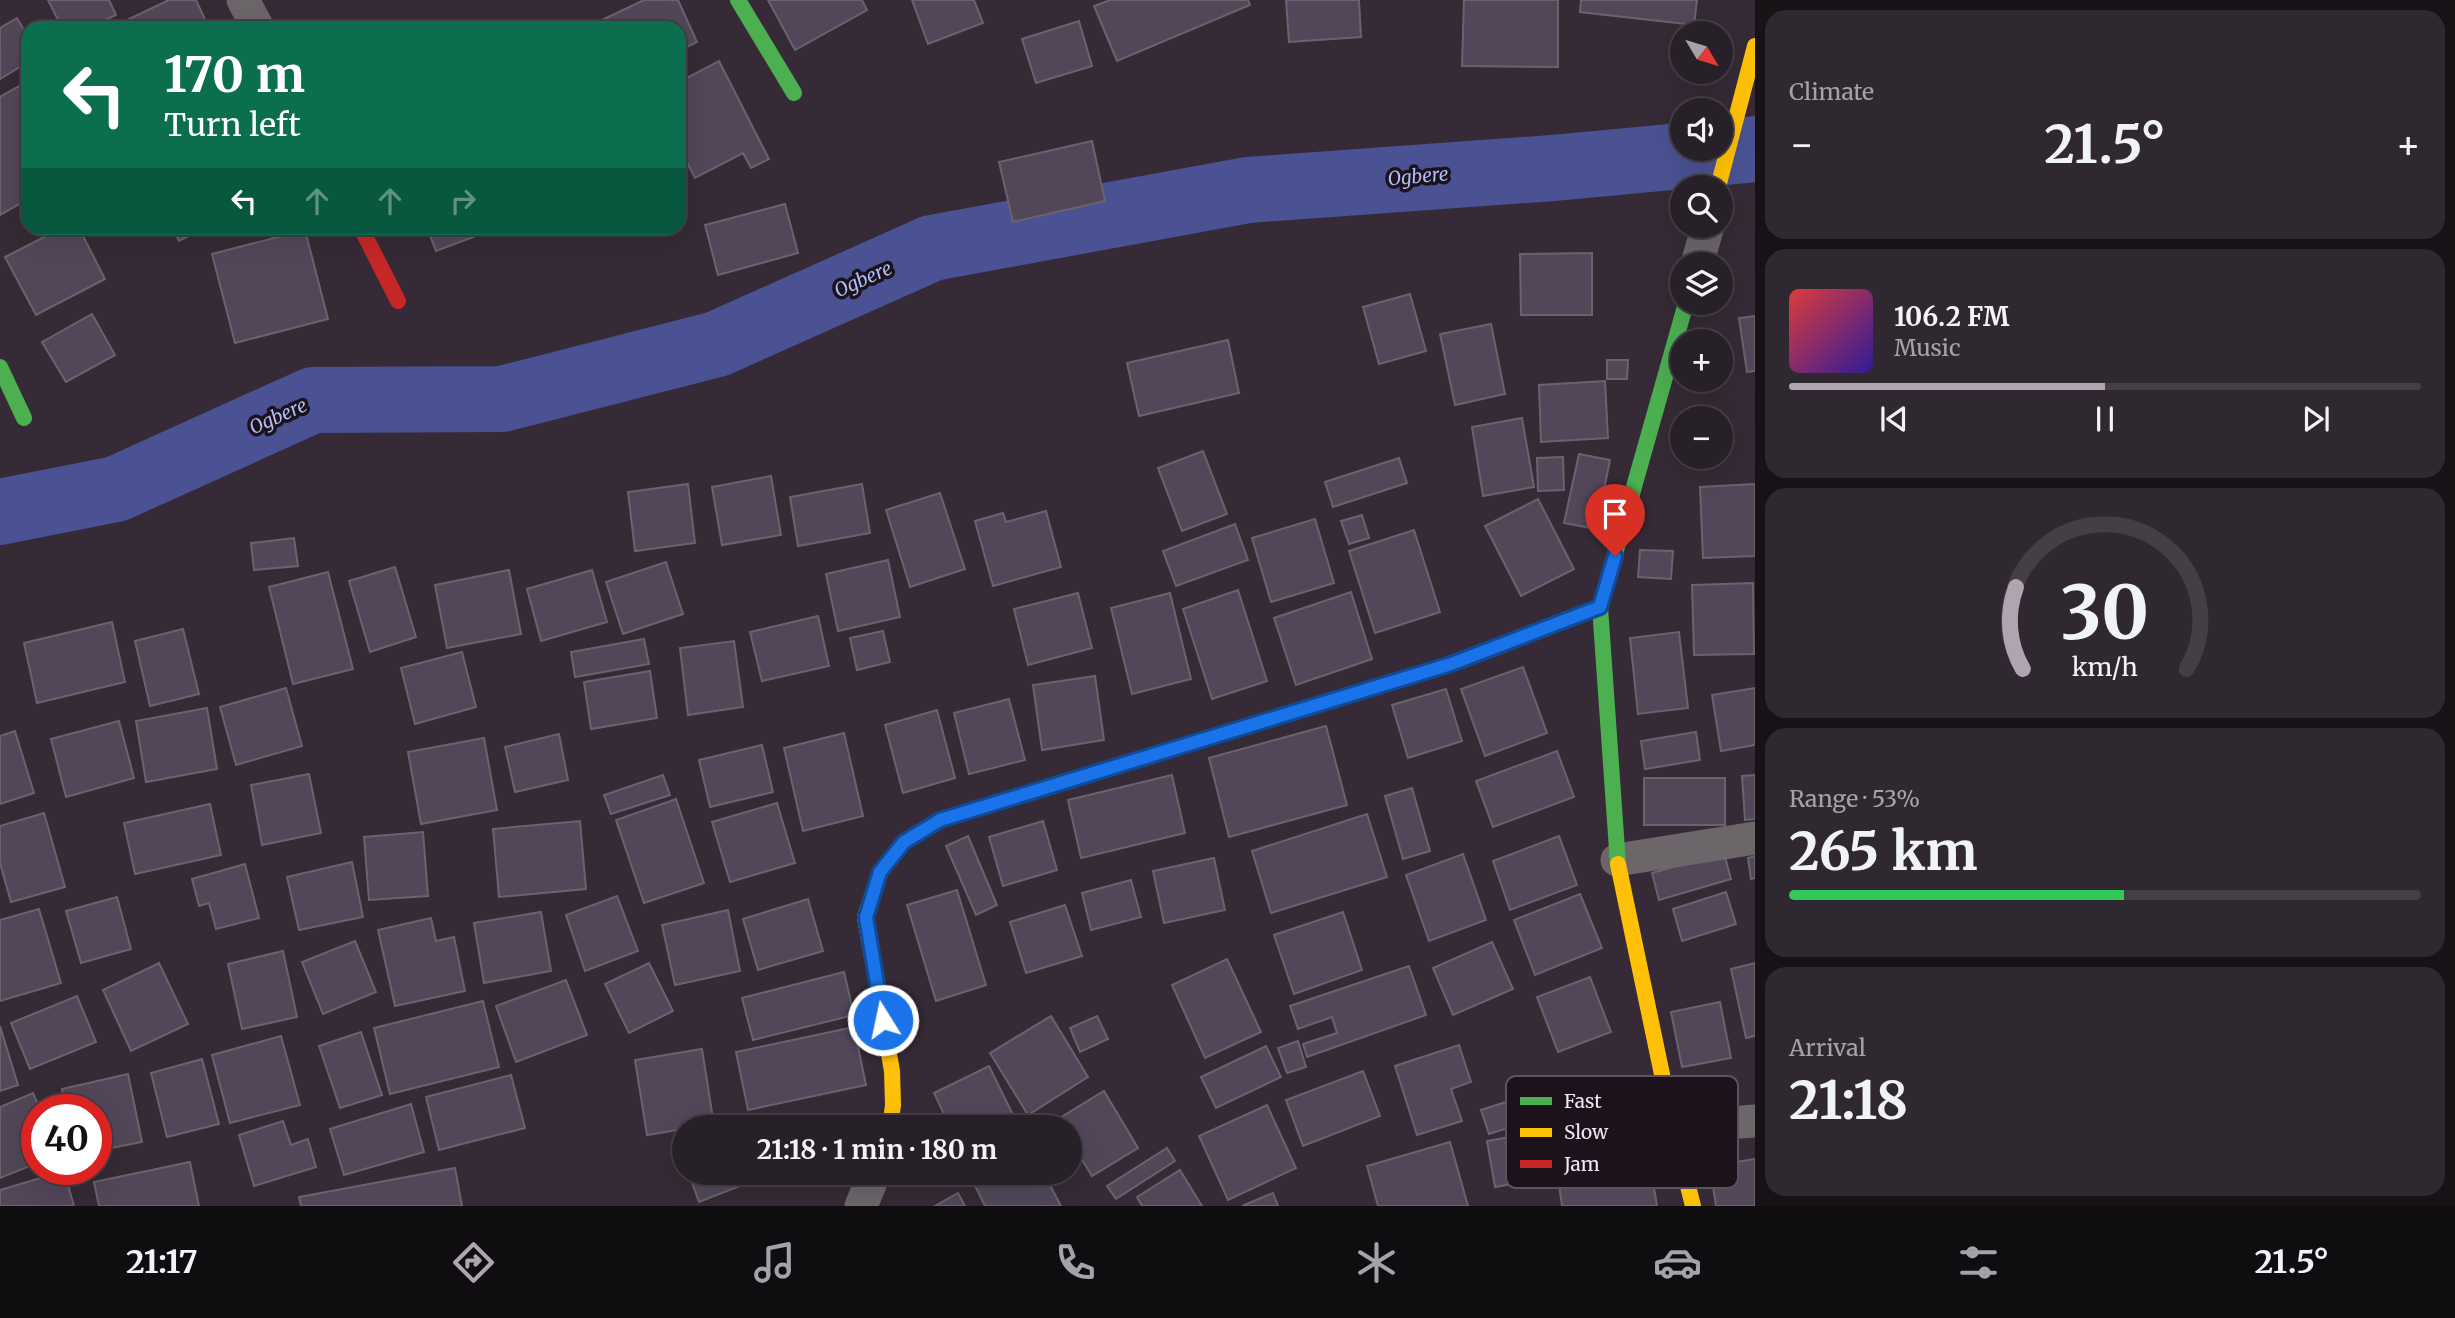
<!DOCTYPE html>
<html lang="en">
<head>
<meta charset="utf-8">
<style>
	:root { --surface:#282028; --page:#302830; --text:#f1f3f6; --muted:#a5a3a8; --line:#443e45; --accent:#b0a4b0 }
	body { margin:0; font-family:Merriweather,serif; background:var(--page); color:var(--text); height:100vh; display:flex; flex-direction:column; font-size:26px; white-space:nowrap }
	* { box-sizing:border-box; margin:0 }
	p { font-size:23px; color:var(--muted) }
	.icon { flex:none; width:38px; height:38px; fill:none; stroke:currentColor; stroke-width:2; stroke-linecap:round; stroke-linejoin:round }
	.map { position:relative; flex:1; overflow:hidden }
	.drawer { display:flex; flex-direction:column; gap:10px; padding:10px; background:#161216; width:700px }
	.drawer>* { flex:none }
	.banner { position:absolute; left:21px; top:21px; width:665px; height:214px; border-radius:21px; box-shadow:0 7px 28px #0002,0 0 0 2px var(--line); background:#0b6e4f; color:#fff; overflow:hidden }
	.needle { width:46px; rotate:128deg }
	.fabs { position:absolute; left:1670px; top:21px; display:grid; gap:14px }
	.fabs a { display:grid; place-items:center; width:63px; height:63px; border-radius:50%; background:var(--surface); box-shadow:0 7px 28px #0002,0 0 0 2px var(--line); font-size:35px }
	.speed { position:absolute; left:21px; top:1094px; display:flex; gap:14px; font-size:35px; font-weight:700; text-align:center }
	.speed>* { display:grid; place-content:center; width:91px; height:91px; border-radius:50%; background:var(--surface); box-shadow:0 7px 28px #0002,0 0 0 2px var(--line); line-height:1 }
	.speed .limit { border:10px solid #d22; background:#fff; color:#111 }
	.pin { position:absolute; display:grid; place-items:center; width:60px; height:60px; color:#fff; margin:-72px -30px; border-radius:50% 50% 50% 0; rotate:-45deg; box-shadow:0 0 7px #0007 }
	.pin .icon { rotate:45deg }
	.me { position:absolute; width:77px; margin:-38px; rotate:350deg; stroke-linejoin:round; filter:drop-shadow(0 0 5px #0008) }
	.turn { display:flex; align-items:center; gap:24px; height:147px; padding:0 28px; font-size:32px }
	.turn .icon { width:91px; height:91px; stroke-width:2.5 }
	.turn b { display:block; font-size:49px; line-height:60px }
	.lanes { display:flex; align-items:center; height:66px; padding:0 28px; background:#0003; justify-content:center; gap:35px; direction:ltr }
	.lanes .off { opacity:.35 }
	.big { font-size:52px; font-weight:700; line-height:1.1 }
	.drawer .tile { flex:1; display:flex; flex-direction:column; justify-content:center; gap:10px; min-width:0; padding:0 24px; border-radius:21px; background:var(--page) }
	.drawer .dial { align-items:center; gap:0 }
	.dial svg { height:182px; overflow:visible; fill:none; stroke:var(--line); stroke-width:7; stroke-linecap:round; text-anchor:middle }
	.dial text { fill:var(--text); stroke:none }
	.song { display:flex; align-items:center; gap:21px }
	.cover { width:84px; height:84px; border-radius:10px; background:linear-gradient(135deg,hsl(0 70% 55%),hsl(250 70% 35%)) }
	.played { height:7px; border-radius:4px; background:linear-gradient(90deg,var(--accent) 50%,var(--line) 50%) }
	.keys { display:flex; justify-content:space-around; direction:ltr }
	.heat { display:flex; justify-content:space-between; align-items:center; font-size:38px; direction:ltr }
	.charge { height:10px; border-radius:5px; background:linear-gradient(90deg,#34c759 53%,var(--line) 0) }
	.trip { position:absolute; left:672px; top:1115px; width:410px; height:70px; border-radius:35px; background:var(--surface); box-shadow:0 7px 28px #0002,0 0 0 2px var(--line); font-weight:700; line-height:70px; text-align:center }
	.tabs { display:flex; height:112px; justify-content:space-around; align-items:center; background:#100d10; color:var(--muted) }
	.tabs .icon { width:49px; height:49px }
	.tabs .current { color:var(--accent) }
	.tabs b { font-size:32px; color:var(--text) }
	main { display:flex; flex:1; min-height:0 }
	.map>svg:first-child { display:block }
</style>
</head>
<body>
<main>
<div class="map">
<svg width="1755" height="1206" viewBox="0 0 1755 1206">
	<rect width="100%" height="100%" fill="#352a35"/>
	<g fill="none" stroke-linecap="round" stroke-linejoin="round">
		<path stroke="#4a5293" stroke-width="66" d="M0 512 116 489 313 400 502 399 717 344 932 248 1248 190 1553 168 1755 149"/>
	</g>
	<g fill="#514759" stroke="#6a636e" stroke-width="2">
		<path d="M48 0H109L116 15 88 28H62Z"/>
		<path d="M169 0H196L209 28H131L127 20Z"/>
		<path d="M644 0H678L697 42 679 51V28H585Z"/>
		<path d="M768 0H862L867 10 795 50Z"/>
		<path d="M912 0H974L983 23 928 44Z"/>
		<path d="M1110 0H1248L1250 5 1117 61 1094 6Z"/>
		<path d="M1286 0H1359L1361 37 1289 42Z"/>
		<path d="M1464 0H1558V67L1462 66Z"/>
		<path d="M1581 0H1697L1694 25 1580 12Z"/>
		<path d="M17 18 28 37V62L0 79V28Z"/>
		<path d="M1079 21 1092 66 1036 83 1022 39Z"/>
		<path d="M719 61 769 159 751 168 743 153 695 178 679 147V82Z"/>
		<path d="M28 81V199L0 215V97Z"/>
		<path d="M1092 141 1105 201 1013 222 999 162Z"/>
		<path d="M785 204 798 253 718 275 705 225Z"/>
		<path d="M62 228H79L105 279 36 315 5 257Z"/>
		<path d="M172 228H205L179 241Z"/>
		<path d="M427 228H497L436 251Z"/>
		<path d="M305 230 328 319 235 343 212 254Z"/>
		<path d="M1592 253V315H1521L1520 254Z"/>
		<path d="M1410 294 1426 351 1379 364 1363 307Z"/>
		<path d="M92 314 115 355 66 382 42 342Z"/>
		<path d="M1755 316V371L1747 372 1739 318Z"/>
		<path d="M1491 324 1505 394 1455 405 1440 334Z"/>
		<path d="M1228 340 1239 393 1139 416 1127 363Z"/>
		<path d="M1607 360H1628L1627 379H1607Z"/>
		<path d="M1605 381 1608 438 1541 442 1539 385Z"/>
		<path d="M1522 418 1534 487 1483 496 1472 427Z"/>
		<path d="M1203 451 1227 514 1182 531 1158 468Z"/>
		<path d="M1579 454 1610 460 1596 529 1564 523Z"/>
		<path d="M1563 457 1564 490 1538 491 1537 458Z"/>
		<path d="M1399 458 1407 483 1333 507 1325 482Z"/>
		<path d="M771 476 781 535 722 545 712 487Z"/>
		<path d="M688 484 695 543 635 551 628 492Z"/>
		<path d="M862 484 870 533 798 546 790 497Z"/>
		<path d="M1755 484V556L1703 558 1700 487Z"/>
		<path d="M940 493 965 569 910 587 886 510Z"/>
		<path d="M1538 499 1574 569 1521 596 1485 526Z"/>
		<path d="M1046 511 1061 567 993 586 975 521 1003 513 1006 522Z"/>
		<path d="M1362 515 1369 538 1349 544 1341 521Z"/>
		<path d="M1315 519 1334 583 1271 602 1252 538Z"/>
		<path d="M1235 524 1248 560 1176 586 1163 551Z"/>
		<path d="M1414 530 1440 612 1375 633 1349 551Z"/>
		<path d="M294 538 298 566 254 570 251 543Z"/>
		<path d="M1640 550 1673 551 1671 579 1638 577Z"/>
		<path d="M888 560 900 617 838 631 826 574Z"/>
		<path d="M666 562 683 614 623 634 606 582Z"/>
		<path d="M395 567 416 637 370 652 349 581Z"/>
		<path d="M509 570 521 634 447 648 435 585Z"/>
		<path d="M592 570 607 622 541 641 527 589Z"/>
		<path d="M328 572 353 669 293 684 269 587Z"/>
		<path d="M1753 583 1754 654 1694 655 1692 585Z"/>
		<path d="M1238 590 1267 681 1212 699 1183 609Z"/>
		<path d="M1351 592 1372 659 1296 685 1274 618Z"/>
		<path d="M1078 593 1092 648 1028 665 1014 609Z"/>
		<path d="M1170 593 1191 679 1132 694 1111 608Z"/>
		<path d="M818 616 829 666 762 681 750 632Z"/>
		<path d="M112 622 125 682 37 703 24 643Z"/>
		<path d="M183 629 199 694 150 706 135 641Z"/>
		<path d="M883 631 890 662 857 670 850 638Z"/>
		<path d="M1679 632 1688 708 1638 714 1630 638Z"/>
		<path d="M644 639 649 664 575 677 571 652Z"/>
		<path d="M734 641 743 707 688 715 680 648Z"/>
		<path d="M462 652 476 707 415 724 401 668Z"/>
		<path d="M1523 667 1547 733 1485 756 1461 689Z"/>
		<path d="M650 671 657 718 591 729 584 682Z"/>
		<path d="M1095 676 1104 740 1042 750 1033 685Z"/>
		<path d="M286 688 302 746 236 765 220 707Z"/>
		<path d="M1755 688V745L1721 751 1712 695Z"/>
		<path d="M1446 689 1462 741 1408 758 1392 705Z"/>
		<path d="M1009 699 1025 760 969 774 954 713Z"/>
		<path d="M207 708 217 769 146 782 136 721Z"/>
		<path d="M937 710 955 778 903 793 885 725Z"/>
		<path d="M119 721 134 778 66 797 51 739Z"/>
		<path d="M1326 726 1347 805 1229 837 1209 758Z"/>
		<path d="M15 731 34 793 0 804V736Z"/>
		<path d="M1696 732 1700 760 1645 769 1641 741Z"/>
		<path d="M844 733 863 816 803 831 784 748Z"/>
		<path d="M559 734 568 780 515 792 505 747Z"/>
		<path d="M484 738 497 810 421 824 408 752Z"/>
		<path d="M762 745 773 792 710 807 699 760Z"/>
		<path d="M1557 751 1574 797 1493 827 1476 781Z"/>
		<path d="M309 774 321 833 262 845 251 785Z"/>
		<path d="M663 775 670 795 611 814 604 795Z"/>
		<path d="M1172 775 1185 833 1081 858 1068 800Z"/>
		<path d="M1755 775V819L1745 820 1742 776Z"/>
		<rect x="1644" y="778" width="81" height="47"/>
		<path d="M1412 788 1430 851 1403 859 1385 796Z"/>
		<path d="M676 799 704 883 644 903 616 820Z"/>
		<path d="M777 803 795 863 730 882 712 822Z"/>
		<path d="M210 804 221 855 135 874 124 823Z"/>
		<path d="M44 813 65 887 11 902 0 863V826Z"/>
		<path d="M1367 814 1387 877 1271 913 1252 851Z"/>
		<path d="M580 821 586 889 499 897 493 829Z"/>
		<path d="M1043 821 1057 870 1003 886 989 837Z"/>
		<path d="M423 832 428 896 369 900 364 837Z"/>
		<path d="M968 836 997 905 976 915 946 846Z"/>
		<path d="M1559 836 1577 885 1510 910 1493 861Z"/>
		<path d="M1724 853 1731 879 1659 900 1652 873Z"/>
		<path d="M1463 854 1486 920 1429 941 1406 875Z"/>
		<path d="M1755 856V878L1751 879 1748 858Z"/>
		<path d="M1214 858 1225 910 1164 923 1153 871Z"/>
		<path d="M352 862 363 917 299 930 287 877Z"/>
		<path d="M245 864 259 918 216 929 209 903 199 906 192 879Z"/>
		<path d="M1131 880 1141 917 1091 930 1082 893Z"/>
		<path d="M957 890 986 985 936 1001 907 905Z"/>
		<path d="M1726 892 1736 924 1682 941 1673 909Z"/>
		<path d="M1580 894 1602 948 1535 975 1514 920Z"/>
		<path d="M617 896 638 951 585 971 566 915Z"/>
		<path d="M117 897 131 949 81 963 66 911Z"/>
		<path d="M808 899 823 951 758 970 743 919Z"/>
		<path d="M1065 905 1082 956 1026 973 1010 922Z"/>
		<path d="M39 909 61 983 0 1001V920Z"/>
		<path d="M728 910 740 971 675 985 662 925Z"/>
		<path d="M541 912 551 971 484 983 474 923Z"/>
		<path d="M1343 912 1362 970 1294 994 1274 935Z"/>
		<path d="M431 918 436 941 454 937 465 991 395 1006 378 930Z"/>
		<path d="M355 941 376 992 323 1014 302 962Z"/>
		<path d="M1492 942 1513 989 1453 1015 1433 968Z"/>
		<path d="M283 951 297 1017 242 1029 228 964Z"/>
		<path d="M1227 959 1261 1032 1205 1058 1172 985Z"/>
		<path d="M159 963 188 1024 131 1051 103 990Z"/>
		<path d="M649 963 673 1011 629 1033 605 984Z"/>
		<path d="M1755 963V1036L1746 1038 1731 969Z"/>
		<path d="M1409 966 1426 1015 1307 1057 1303 1044 1337 1033 1332 1017 1298 1029 1290 1006Z"/>
		<path d="M844 972 854 1015 753 1040 742 998Z"/>
		<path d="M1590 977 1611 1032 1558 1052 1537 997Z"/>
		<path d="M566 980 587 1035 516 1062 496 1006Z"/>
		<path d="M77 996 96 1042 30 1069 11 1023Z"/>
		<path d="M483 1001 499 1067 390 1094 374 1028Z"/>
		<path d="M1720 1002 1731 1058 1682 1067 1671 1012Z"/>
		<path d="M1051 1016 1088 1077 1028 1115 990 1053Z"/>
		<path d="M1097 1016 1108 1039 1080 1052 1070 1028Z"/>
		<path d="M0 1026 18 1085 0 1091Z"/>
		<path d="M854 1027 866 1085 748 1110 736 1052Z"/>
		<path d="M361 1032 382 1095 340 1108 319 1046Z"/>
		<path d="M281 1036 300 1105 230 1123 212 1055Z"/>
		<path d="M1298 1041 1306 1067 1287 1073 1278 1048Z"/>
		<path d="M1459 1045 1471 1082 1451 1089 1462 1121 1417 1135 1395 1066Z"/>
		<path d="M1266 1046 1281 1077 1216 1108 1201 1077Z"/>
		<path d="M702 1049 714 1125 684 1127V1129L647 1135 635 1060Z"/>
		<path d="M202 1059 219 1124 167 1137 151 1073Z"/>
		<path d="M989 1066 1019 1127H950L934 1093Z"/>
		<path d="M1363 1071 1380 1116 1303 1146 1286 1100Z"/>
		<path d="M128 1074 142 1142 96 1151V1110H66L62 1089Z"/>
		<path d="M511 1075 525 1128 439 1150 426 1097Z"/>
		<path d="M1549 1088 1558 1112 1489 1134 1481 1110Z"/>
		<path d="M1104 1091 1138 1148 1092 1176 1069 1138V1127H1063L1058 1119Z"/>
		<path d="M33 1093 40 1110H37V1163L0 1178V1107Z"/>
		<path d="M411 1104 424 1152 344 1175 330 1129Z"/>
		<path d="M1267 1105 1296 1168 1228 1200 1199 1136Z"/>
		<path d="M772 1116 777 1127H744Z"/>
		<path d="M283 1121 291 1145 308 1139 316 1167 254 1186 239 1135Z"/>
		<path d="M1555 1129 1562 1175 1495 1187 1487 1141Z"/>
		<path d="M1450 1142 1468 1206H1378L1367 1166Z"/>
		<path d="M1167 1148 1175 1161 1116 1199 1107 1186Z"/>
		<path d="M1755 1159V1206H1716L1710 1166Z"/>
		<path d="M190 1162 199 1206H99L94 1182Z"/>
		<path d="M455 1168 462 1206H301L299 1197Z"/>
		<path d="M1651 1169 1657 1206H1562L1559 1184Z"/>
		<path d="M1180 1170 1202 1206H1142L1137 1197Z"/>
		<path d="M64 1171 74 1206H0V1190Z"/>
		<path d="M688 1172H776L699 1202Z"/>
		<path d="M1000 1172H1043L1061 1206H985L975 1186Z"/>
		<path d="M958 1193 965 1206H935Z"/>
		<path d="M1273 1193 1278 1206H1242Z"/>
	</g>
	<g fill="none" stroke-linecap="round" stroke-linejoin="round">
		<g stroke="#6c666a" stroke-width="33">
			<path d="M243 0 258 28"/>
			<path d="M1697 264 1708 226"/>
			<path d="M1617 860 1755 838"/>
			<path d="M1673 1127 1755 1121"/>
			<path d="M861 1206 875 1172"/>
		</g>
		<g stroke="#4caf50" stroke-width="16">
			<path d="M738 0 794 93"/>
			<path d="M0 367 24 418"/>
			<path d="M1618 864 1600 607 1686 303"/>
		</g>
		<g stroke="#ffc107" stroke-width="16">
			<path d="M1718 187 1755 46"/>
			<path d="M1618 864 1673 1127 1693 1206"/>
			<path d="M890 1127 893 1105 892 1071 865 917 880 872 904 842 940 820 1012 798"/>
		</g>
		<g stroke="#c62828" stroke-width="16">
			<path d="M361 228 398 301"/>
			<path d="M1012 798 1451 664 1600 607"/>
		</g>
	</g>
	<g fill="none" stroke-linecap="round" stroke-linejoin="round">
		<defs>
			<path id="route" d="M883 1020 866 917 880 872 904 842 940 820 1451 664 1600 607 1615 556"/>
		</defs>
		<use href="#route" stroke="#114b97" stroke-width="18"/>
		<use href="#route" stroke="#1a73e8" stroke-width="12"/>
	</g>
	<g text-anchor="middle" stroke-width="7" stroke-linejoin="round" paint-order="stroke">
		<g font-size="19" font-style="italic" fill="#b0bcf8" stroke="#1b121b">
			<text transform="translate(1418 176) rotate(-5)" y="7">Ogbere</text>
			<text transform="translate(863 279) rotate(-24)" y="7">Ogbere</text>
			<text transform="translate(278 416) rotate(-24)" y="7">Ogbere</text>
		</g>
	</g>
	<rect x="1506" y="1076" width="232" height="112" rx="10" fill="#1b121b" stroke="#5c515c" stroke-width="2"/>
	<rect x="1520" y="1097" width="32" height="8" fill="#4caf50"/>
	<rect x="1520" y="1128" width="32" height="9" fill="#ffc107"/>
	<rect x="1520" y="1160" width="32" height="8" fill="#c62828"/>
	<g font-size="19" fill="#f3e5f3">
		<text x="1564" y="1108">Fast</text>
		<text x="1564" y="1139">Slow</text>
		<text x="1564" y="1171">Jam</text>
	</g>
</svg>
<div class="fabs">
<a><svg class="needle" viewBox="-14 -14 28 28"><path d="M0-13l5 13h-10z" fill="#e53935"/><path d="M0 13l5-13h-10z" fill="#a5a3a8"/></svg></a>
<a><svg class="icon" aria-label="sound" viewBox="0 0 24 24"><path d="M4 9h4l5-4v14l-5-4H4zM17 9q2 3 0 6"/></svg></a>
<a><svg class="icon" aria-label="search" viewBox="0 0 24 24"><circle cx="10" cy="10" r="6"/><path d="M15 15l6 6"/></svg></a>
<a><svg class="icon" aria-label="layers" viewBox="0 0 24 24"><path d="M12 4l9 5-9 5-9-5zM3 14l9 5 9-5"/></svg></a>
<a>+</a>
<a>−</a>
</div>
<div class="speed"><div class="limit">40</div></div>
<div class="pin" style="left:1615px;top:556px;background:#d93025"><svg class="icon" aria-label="arrive" viewBox="0 0 24 24"><path d="M6 21V4h12l-3 4 3 4H6"/></svg></div>
<svg class="me" style="left:883px;top:1020px" viewBox="-20 -20 40 40"><circle r="17" fill="#1a73e8" stroke="#fff" stroke-width="3"/><path d="M0-11L8 9 0 5-8 9z" fill="#fff"/></svg>
<div class="trip">21:18 · 1 min · 180 m</div>
<div class="banner">
<div class="turn"><svg class="icon" aria-label="left" viewBox="0 0 24 24"><path d="M17 20v-9H6M10 6l-5 5 5 5"/></svg><div><b>170 m</b>Turn left</div></div>
<div class="lanes"><svg class="icon" aria-label="left" viewBox="0 0 24 24"><path d="M17 20v-9H6M10 6l-5 5 5 5"/></svg><svg class="icon off" aria-label="ahead" viewBox="0 0 24 24"><path d="M12 20V5M6 11l6-6 6 6"/></svg><svg class="icon off" aria-label="ahead" viewBox="0 0 24 24"><path d="M12 20V5M6 11l6-6 6 6"/></svg><svg class="icon off" aria-label="right" viewBox="0 0 24 24"><path d="M7 20v-9h11M14 6l5 5-5 5"/></svg></div>
</div>
</div>
<section class="drawer">
<div class="tile"><p>Climate</p>
<div class="heat"><a>−</a><b class="big">21.5°</b><a>+</a></div>
</div>
<div class="tile">
<div class="song"><i class="cover"></i><div><b>106.2 FM</b><p>Music</p></div></div>
<div class="played"></div>
<div class="keys"><svg class="icon" aria-label="previous" viewBox="0 0 24 24"><path d="M18 5L8 12l10 7zM5 5v14"/></svg><svg class="icon" aria-label="pause" viewBox="0 0 24 24"><path d="M8 5v14M16 5v14"/></svg><svg class="icon" aria-label="next" viewBox="0 0 24 24"><path d="M6 5l10 7-10 7zM19 5v14"/></svg></div>
</div>
<div class="tile dial"><svg viewBox="0 0 100 80">
<path d="M14 69A42 42 0 1 1 86 69"/>
<path d="M14 69A42 42 0 0 1 11 33" stroke="#b0a4b0"/>
<text x="50" y="56" font-size="32" font-weight="700">30</text>
<text x="50" y="72" font-size="11">km/h</text>
</svg></div>
<div class="tile"><p>Range · 53%</p><b class="big">265 km</b><div class="charge"></div></div>
<div class="tile"><p>Arrival</p><b class="big">21:18</b></div>
</section>
</main>
<nav class="tabs">
<b>21:17</b>
<svg class="icon current" aria-label="directions" viewBox="0 0 24 24"><path d="M12 3l9 9-9 9-9-9zM9 14v-3h6M13 9l2 2-2 2"/></svg>
<svg class="icon" aria-label="music" viewBox="0 0 24 24"><path d="M9 18V5l10-2v13"/><circle cx="6" cy="18" r="3"/><circle cx="16" cy="16" r="3"/></svg>
<svg class="icon" aria-label="phone" viewBox="0 0 24 24"><path d="M5 4h4l2 5-3 2q2 4 5 5l2-3 5 2v4C11 20 4 13 5 4z"/></svg>
<svg class="icon" aria-label="climate" viewBox="0 0 24 24"><path d="M12 3v18M4 7l16 10M4 17L20 7"/></svg>
<svg class="icon" aria-label="car" viewBox="0 0 24 24"><path d="M5 17H2v-5l4-1 3-4h7l3 4 3 1v5h-3M9 17h6M6 11h13"/><circle cx="7" cy="17" r="2"/><circle cx="17" cy="17" r="2"/></svg>
<svg class="icon" aria-label="filters" viewBox="0 0 24 24"><path d="M4 7h16M4 17h16"/><circle cx="9" cy="7" r="2"/><circle cx="15" cy="17" r="2"/></svg>
<b>21.5°</b>
</nav>
</body>
</html>
